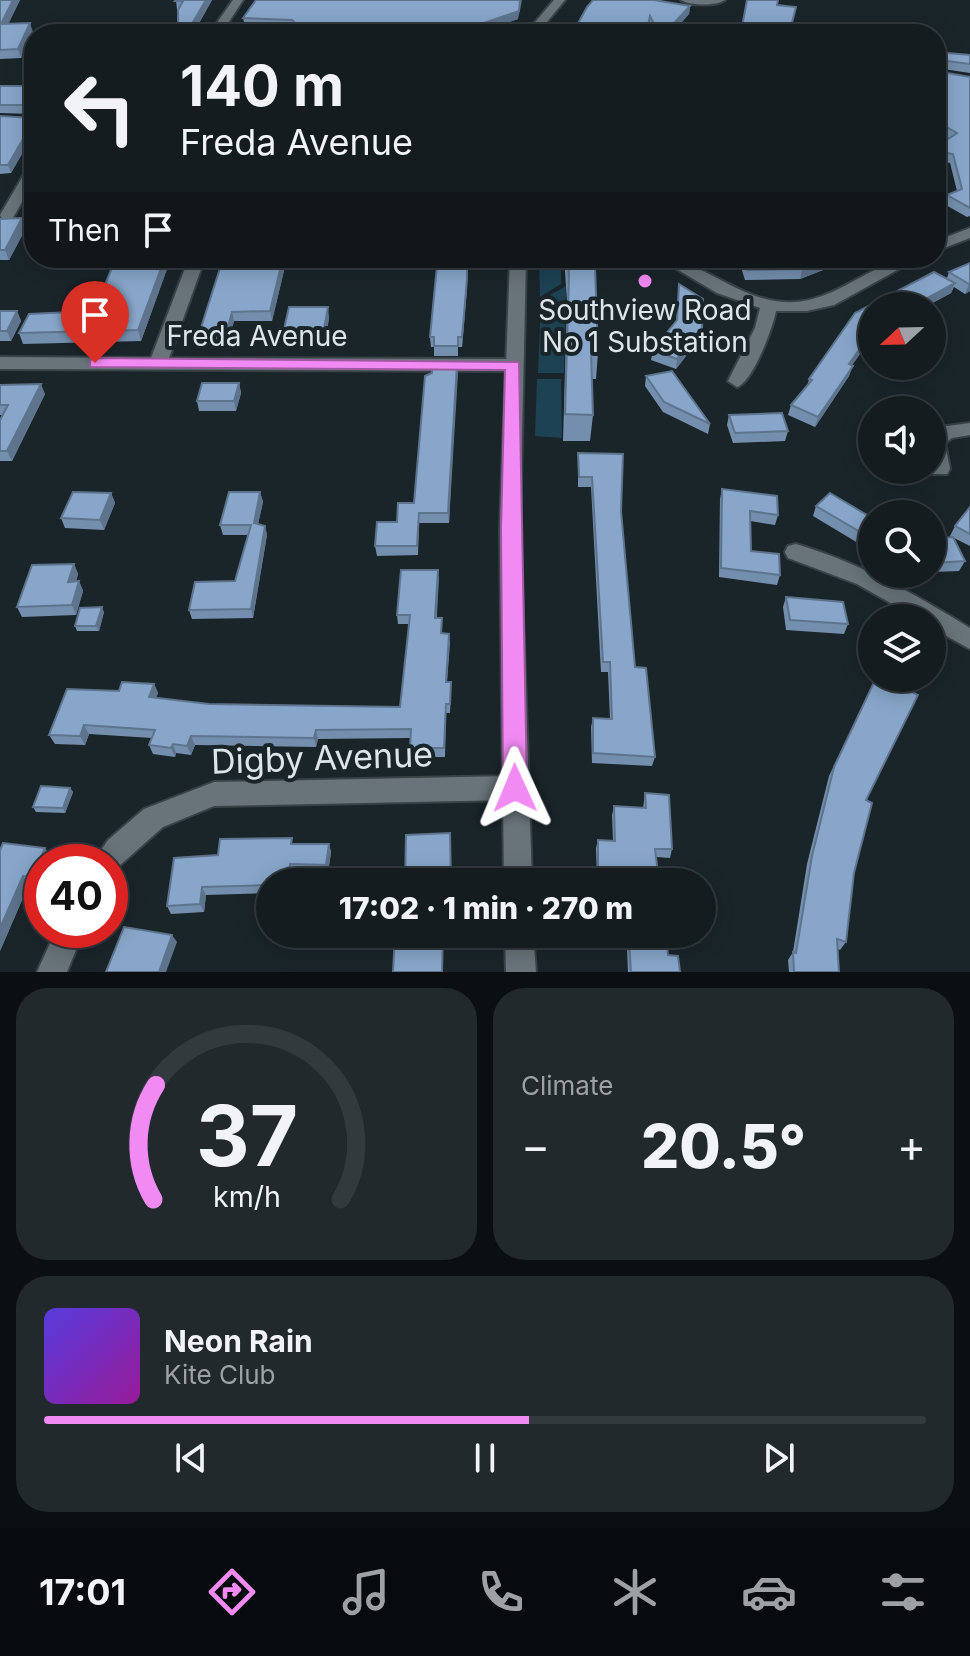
<!DOCTYPE html>
<html lang="en">
<head>
<meta charset="utf-8">
<style>
	:root { --surface:#141c20; --page:#21292d; --text:#f1f3f6; --muted:#9da1a5; --line:#333a3e; --accent:#f28af3 }
	body { margin:0; font-family:Inter,sans-serif; background:var(--page); color:var(--text); height:100vh; display:flex; flex-direction:column; font-size:30px; white-space:nowrap }
	* { box-sizing:border-box; margin:0 }
	p { font-size:26px; color:var(--muted) }
	.icon { flex:none; width:44px; height:44px; fill:none; stroke:currentColor; stroke-width:2; stroke-linecap:round; stroke-linejoin:round }
	.map { position:relative; height:972px; overflow:hidden }
	.drawer { display:flex; flex-direction:column; gap:16px; padding:16px; background:#0b0f12; flex:1 }
	.drawer>* { flex:none }
	.top-card { position:absolute; left:24px; top:24px; width:922px; height:244px; border-radius:32px; box-shadow:0 4px 20px #0003,0 0 0 2px var(--line); background:#141c20; color:var(--text); overflow:hidden }
	.needle { width:52px; rotate:248deg }
	.fabs { position:absolute; left:858px; top:292px; display:grid; gap:16px }
	.fabs a { display:grid; place-items:center; width:88px; height:88px; border-radius:50%; background:var(--surface); box-shadow:0 4px 20px #0003,0 0 0 2px var(--line); font-size:40px }
	.speed { position:absolute; left:24px; top:844px; display:flex; gap:16px; font-size:40px; font-weight:700; text-align:center }
	.speed>* { display:grid; place-content:center; width:104px; height:104px; border-radius:50%; background:var(--surface); box-shadow:0 4px 20px #0003,0 0 0 2px var(--line); line-height:1 }
	.speed .limit { border:12px solid #d22; background:#fff; color:#111 }
	.pin { position:absolute; display:grid; place-items:center; width:68px; height:68px; color:#fff; margin:-82px -34px; border-radius:50% 50% 50% 0; rotate:-45deg; box-shadow:0 0 8px #0007 }
	.pin .icon { rotate:45deg }
	.me { position:absolute; width:88px; margin:-44px; rotate:359deg; stroke-linejoin:round; filter:drop-shadow(0 0 6px #0008) }
	.turn { display:flex; align-items:center; gap:28px; height:168px; padding:0 24px; font-size:36px }
	.turn .icon { width:104px; height:104px; stroke-width:2.5 }
	.turn b { display:block; font-size:56px; line-height:68px }
	.then { display:flex; align-items:center; height:76px; padding:0 24px; background:#0003; gap:16px; font-size:30px }
	.big { font-size:60px; font-weight:800; line-height:1.1 }
	.drawer .card { flex:1; display:flex; flex-direction:column; justify-content:center; gap:12px; min-width:0; padding:0 28px; border-radius:32px; background:var(--page) }
	.drawer .dial { align-items:center; gap:0 }
	.dial svg { height:208px; overflow:visible; fill:none; stroke:var(--line); stroke-width:7; stroke-linecap:round; text-anchor:middle }
	.dial text { fill:var(--text); stroke:none }
	.song { display:flex; align-items:center; gap:24px }
	.cover { width:96px; height:96px; border-radius:12px; background:linear-gradient(135deg,hsl(250 70% 55%),hsl(300 70% 35%)) }
	.played { height:8px; border-radius:4px; background:linear-gradient(90deg,var(--accent) 55%,var(--line) 55%) }
	.keys { display:flex; justify-content:space-around; direction:ltr }
	.heat { display:flex; justify-content:space-between; align-items:center; font-size:44px; direction:ltr }
	.drawer .tiles { flex:1; display:grid; gap:16px; grid-template-columns:1fr 1fr }
	.card:last-child { grid-column:span 2 }
	.trip { position:absolute; left:256px; top:868px; width:460px; height:80px; border-radius:40px; background:var(--surface); box-shadow:0 4px 20px #0003,0 0 0 2px var(--line); font-weight:800; line-height:80px; text-align:center }
	.menu { display:flex; height:128px; justify-content:space-around; align-items:center; background:#080b0d; color:var(--muted) }
	.menu .icon { width:56px; height:56px }
	.menu .active { color:var(--accent) }
	.menu b { font-size:36px; color:var(--text) }
	.map>svg:first-child { display:block }
</style>
</head>
<body>
<div class="map">
<svg width="970" height="972" viewBox="0 0 970 972">
	<rect width="100%" height="100%" fill="#1a252a"/>
	<g fill="#1d4254">
		<path d="M539 258H561V284L540 297Z"/>
		<path d="M566 286 564 373H538L541 300Z"/>
		<path d="M537 379H561L562 438 535 436Z"/>
	</g>
	<g fill="none" stroke-linecap="round" stroke-linejoin="round">
		<defs>
			<g id="minor">
				<path d="M233 0H243L225 28 293 31 299 34H209Z"/>
				<path d="M681 0H725C716 6 690 6 681 0Z"/>
				<path d="M713 25 717 26V30L696 34Z"/>
				<path d="M34 165V181L14 216 12 219H2L0 215 27 169Z"/>
				<path d="M970 228V238L936 251V241Z"/>
				<path d="M189 258H205L169 358 513 359 522 365 513 371 0 369V357L151 358Z"/>
				<path d="M658 258C700 258 737 300 785 302 837 305 871 258 919 258L834 305 807 311H776C773 327 753 382 737 387L728 381 755 328 760 308 717 293Z"/>
				<path d="M970 423V435L952 438 945 443 950 469 947 474H933L932 434 940 427Z"/>
				<path d="M796 544C860 563 913 593 970 628V649L932 628V618H917L857 584 788 558 785 552 788 546Z"/>
				<path d="M515 776 524 780 528 788 524 796 515 800 214 806 163 827 110 874V862H93L108 840 144 809 214 782Z"/>
				<path d="M56 930H84L67 972H37Z"/>
			</g>
			<g id="tertiary">
				<path d="M554 0H565L537 34H525Z"/>
				<path d="M510 258H526L520 528 532 882H504L500 528Z"/>
				<path d="M505 934H533L536 972H506Z"/>
			</g>
		</defs>
		<use href="#minor" stroke="#394246" stroke-width="4"/>
		<use href="#tertiary" stroke="#394246" stroke-width="4"/>
		<use href="#minor" fill="#68747a" fill-rule="evenodd"/>
		<use href="#tertiary" fill="#68747a" fill-rule="evenodd"/>
	</g>
	<g fill="#748fad">
		<path d="M0 0H20L8 24 33 32 21 58 0 59Z"/>
		<path d="M176 0H212L193 34H165L178 31 179 10H177Z"/>
		<path d="M593 0 690 6 689 14 673 31 672 34H654L649 25Z"/>
		<path d="M777 5 791 27 812 34H741L742 27Z"/>
		<path d="M243 18 518 19 476 34H232L289 28 245 26Z"/>
		<path d="M936 52 970 55V73L936 68Z"/>
		<path d="M936 71 970 77V216L967 217 944 204 947 195 957 191 950 163 936 160V147L948 139 936 132Z"/>
		<path d="M0 86H34V133L11 173 0 174V116L31 118 32 114 0 113Z"/>
		<path d="M22 218 26 228 9 260H0V219Z"/>
		<path d="M171 258 141 341 23 344 19 333 94 311Z"/>
		<path d="M287 258 272 321H234L228 344H201L199 334 255 265Z"/>
		<path d="M564 258H589L598 353 596 379H592L593 415 590 441H563L567 301Z"/>
		<path d="M740 258H765L767 263 852 259 800 279 745 280 739 261Z"/>
		<path d="M970 263V291L965 294 954 287 951 293 927 306H872V337L852 365 849 376 815 427 788 415 791 405 807 387 809 379 855 313 934 272 947 278 949 272Z"/>
		<path d="M441 265 467 288 462 347H458V356H434V347H431L430 337Z"/>
		<path d="M679 284 700 338 676 369 651 360 653 350 676 321Z"/>
		<path d="M0 311H17L21 321 11 341H0Z"/>
		<path d="M329 317 326 339H286L284 329Z"/>
		<path d="M457 364 449 523H419L418 555 377 556 375 546 414 503Z"/>
		<path d="M646 376 710 424 708 434 663 412 645 386Z"/>
		<path d="M239 383 241 393 236 411H199L197 401Z"/>
		<path d="M0 385 45 394 12 461H0V420L3 415H0Z"/>
		<path d="M729 415 788 431 785 441 733 443 727 425Z"/>
		<path d="M578 453 621 511 635 667 655 757 652 766 592 763 591 727 593 718 610 719 608 672H601L591 487H578Z"/>
		<path d="M722 489 778 515 775 525 750 521 751 551 780 575 777 585 719 577 720 499Z"/>
		<path d="M260 492 263 502 258 524 265 526 267 535 253 618 192 619 189 610 235 581 248 535H223L220 525Z"/>
		<path d="M111 493 115 503 104 530 65 528 61 518Z"/>
		<path d="M816 506 872 518 871 530 858 543 813 516Z"/>
		<path d="M970 507V546L950 536 955 526Z"/>
		<path d="M932 539 965 561 959 571 932 572Z"/>
		<path d="M74 564 78 574 76 582 79 581 83 591 76 615 22 617 17 607Z"/>
		<path d="M438 570 437 618 442 633 449 634 450 643 447 682 451 691 450 713H446L445 757H410V738L318 739 316 747 195 745 191 755 176 753 175 757 153 754 149 745 152 738 89 734 85 745 55 744 49 735 119 691 154 684 158 693 156 698 209 704 400 707 409 624H398L397 615Z"/>
		<path d="M786 597 848 624 844 634 786 630 783 607Z"/>
		<path d="M104 612 99 631H77L75 626Z"/>
		<path d="M872 631V650L866 641 870 632Z"/>
		<path d="M876 678 888 681 866 800 854 873 846 942 840 950 838 949 839 972H789L788 960 793 952 807 864 829 776Z"/>
		<path d="M70 788 73 792 65 813 36 812 33 807Z"/>
		<path d="M645 793 672 849 670 858 656 857 659 882H597L596 848 598 840 613 841 612 815 614 806 643 808Z"/>
		<path d="M3 843 51 856 48 862H42L39 885 29 884 0 951Z"/>
		<path d="M294 844H329L331 852 328 873 292 872V882H270V893L206 895 204 912 171 914 167 906 218 855Z"/>
		<path d="M619 934H666L668 955 680 972H628L627 949H620Z"/>
	</g>
	<g fill="#5e748d">
		<path d="M13 0H20L4 33 1 24Z"/>
		<path d="M206 0H212L193 34H186Z"/>
		<path d="M522 0 518 19 476 34H452Z"/>
		<path d="M690 6 689 14 672 34 674 23Z"/>
		<path d="M30 23 33 32 21 58 18 49Z"/>
		<path d="M34 120V133L11 173 8 165Z"/>
		<path d="M22 218 26 228 9 260 5 250Z"/>
		<path d="M165 258H171L141 341 138 330Z"/>
		<path d="M283 258H287L272 321 270 311Z"/>
		<path d="M467 258V288L462 347V337Z"/>
		<path d="M832 258H852L800 279 802 269Z"/>
		<path d="M955 283 951 293 927 306H913Z"/>
		<path d="M970 283V291L965 294 969 284Z"/>
		<path d="M328 307 329 317 326 339 324 329Z"/>
		<path d="M17 311 21 321 11 341 7 331Z"/>
		<path d="M232 312 234 321 228 344 226 334Z"/>
		<path d="M702 328 700 338 676 369 677 359Z"/>
		<path d="M872 332V337L846 374 849 364Z"/>
		<path d="M457 364 458 374 449 523 448 513Z"/>
		<path d="M853 366 849 376 815 427 818 417Z"/>
		<path d="M239 383 241 393 236 411 234 401Z"/>
		<path d="M41 384 45 394 12 461 7 451Z"/>
		<path d="M260 492 263 502 256 533 254 523Z"/>
		<path d="M111 493 115 503 104 530 100 520Z"/>
		<path d="M872 523 871 530 858 543 862 533Z"/>
		<path d="M265 526 267 535 253 618 251 609Z"/>
		<path d="M74 564 78 574 73 592 68 582Z"/>
		<path d="M438 570 439 580 436 627 435 618Z"/>
		<path d="M79 581 83 591 76 615 72 605Z"/>
		<path d="M102 607 104 612 99 631 96 626Z"/>
		<path d="M154 684 158 693 153 706 149 697Z"/>
		<path d="M84 725 89 734 85 745 80 736Z"/>
		<path d="M316 730 318 739 316 747 314 738Z"/>
		<path d="M191 736 195 745 191 755 187 746Z"/>
		<path d="M173 744 176 753 175 757 171 748Z"/>
		<path d="M70 788 73 792 65 813 63 808Z"/>
		<path d="M329 844 331 852 328 873 326 865Z"/>
		<path d="M45 848 51 856 48 862H42V877L39 885 32 877Z"/>
		<path d="M290 864 292 872V882H289Z"/>
		<path d="M23 876 29 884 0 951V928Z"/>
		<path d="M202 887 206 895 204 912 200 904Z"/>
		<path d="M172 935 177 942 166 972H159Z"/>
	</g>
	<g fill="#87a6c9" stroke="#5e748d" stroke-width="2">
		<path d="M0 0H13L1 24 30 23 18 49 0 50Z"/>
		<path d="M176 0H206L186 34H165L167 31H178V10L183 1H175Z"/>
		<path d="M256 0H520L519 11 452 34H232L236 29 300 28 292 20 243 18Z"/>
		<path d="M593 0H654L690 6 674 23 672 34H659L650 16 646 34H572L587 7Z"/>
		<path d="M747 0H778L777 5 796 7 791 27 813 30 812 34H766L742 27Z"/>
		<path d="M734 27 738 34H722Z"/>
		<path d="M936 52 970 55V64L939 60 936 70Z"/>
		<path d="M936 71 970 77V208L947 195 962 189 953 154 936 151V147L957 133 936 121Z"/>
		<path d="M0 86H34V120L8 165H0V116L31 118 33 105H0Z"/>
		<path d="M22 218 5 250H0V219Z"/>
		<path d="M116 258H165L138 330 19 333 29 314 94 311Z"/>
		<path d="M256 258H283L270 311 232 312 226 334H199L221 265H255Z"/>
		<path d="M441 258H467V279L462 337H458V346H434V337H430L437 265H441Z"/>
		<path d="M568 258H589V265H595L598 353 591 352 593 415 565 414 569 275Z"/>
		<path d="M743 258H765L767 263 779 258H832L802 269 747 270Z"/>
		<path d="M970 263V283L969 284 949 272Z"/>
		<path d="M934 272 955 283 913 306H872V332L849 364 853 366 818 417 791 405 812 380 809 379 855 313Z"/>
		<path d="M679 284 703 299 702 328 677 359 653 350 677 320Z"/>
		<path d="M289 307H328L324 329H284Z"/>
		<path d="M0 311H17L7 331H0Z"/>
		<path d="M433 364H457L448 513H419L417 546H375L377 522H397L398 503H414L425 376 432 373Z"/>
		<path d="M672 371 710 424 664 402 646 376Z"/>
		<path d="M202 383H239L234 401H197Z"/>
		<path d="M41 384 7 451H0V420L8 405H0V385Z"/>
		<path d="M782 413 788 431 735 433 729 415Z"/>
		<path d="M578 453 623 454 621 511 635 667 646 668 655 757 593 753V718L612 719 610 662H603L592 477H579Z"/>
		<path d="M722 489 777 496 778 515 750 511 751 551 779 554 780 575 721 568Z"/>
		<path d="M73 492 111 493 100 520 61 518Z"/>
		<path d="M229 492H260L254 523 265 526 251 609 189 610 195 582 235 581 251 525H220Z"/>
		<path d="M830 493 872 518V523L862 533 816 506Z"/>
		<path d="M970 507V534L955 526Z"/>
		<path d="M953 537 965 561 932 563V539Z"/>
		<path d="M74 564 68 582 79 581 72 605 17 607 32 565Z"/>
		<path d="M401 570H438L435 618H442L441 633 449 634 446 682H451L450 704H446L444 748H410L411 729 316 730 314 738 191 736 187 746 173 744 171 748 149 745 155 730 84 725 80 736 49 735 67 689 119 691 122 682 154 684 149 697 209 704 400 707 410 615H397Z"/>
		<path d="M786 597 843 602 848 624 790 620Z"/>
		<path d="M102 607 96 626H75L80 608Z"/>
		<path d="M876 678H883L918 695 866 800 872 803 854 873 846 942 837 939 839 972H794L793 952 796 953 812 856 834 767Z"/>
		<path d="M41 786 70 788 63 808 33 807Z"/>
		<path d="M645 793 669 795 672 849H655L659 882H617V876L598 875V840L615 841 614 806 646 808Z"/>
		<path d="M450 833 451 882H405L406 835Z"/>
		<path d="M292 838 291 844H329L326 865 290 864 289 882H270V885L202 887 200 904 167 906 174 858 218 855 220 839Z"/>
		<path d="M3 843 45 848 32 877 23 876 0 928V850Z"/>
		<path d="M124 927 172 935 159 972H106Z"/>
		<path d="M395 934H443L442 972H393Z"/>
		<path d="M622 934H666L668 955 678 956 680 972H631L629 941H622Z"/>
	</g>
	<path fill="#f28af3" stroke="#9d5a9e" stroke-width="2" d="M95 358 519 362 527 788 523 795 515 798 507 795 503 788 501 528 505 370 90 367V360Z"/>
	<circle fill="#f28af3" stroke="#1a252a" stroke-width="3" cx="645" cy="281" r="8"/>
	<g text-anchor="middle" stroke-width="8" stroke-linejoin="round" paint-order="stroke">
		<g font-size="28" fill="#dee5e9" stroke="#1a252a">
			<text x="645" y="320">Southview Road<tspan x="645" dy="32">No 1 Substation</tspan></text>
		</g>
		<g font-size="28" fill="#dee5e9" stroke="#1a252a">
			<text x="257" y="346">Freda Avenue</text>
		</g>
		<g font-size="34" fill="#dee5e9" stroke="#1a252a">
			<text transform="translate(322 758) rotate(-2)" y="12">Digby Avenue</text>
		</g>
	</g>
</svg>
<div class="fabs">
<a><svg class="needle" viewBox="-14 -14 28 28"><path d="M0-13l5 13h-10z" fill="#e53935"/><path d="M0 13l5-13h-10z" fill="#9da1a5"/></svg></a>
<a><svg class="icon" aria-label="sound" viewBox="0 0 24 24"><path d="M4 9h4l5-4v14l-5-4H4zM17 9q2 3 0 6"/></svg></a>
<a><svg class="icon" aria-label="search" viewBox="0 0 24 24"><circle cx="10" cy="10" r="6"/><path d="M15 15l6 6"/></svg></a>
<a><svg class="icon" aria-label="layers" viewBox="0 0 24 24"><path d="M12 4l9 5-9 5-9-5zM3 14l9 5 9-5"/></svg></a>
</div>
<div class="speed"><div class="limit">40</div></div>
<div class="pin" style="left:95px;top:363px;background:#d93025"><svg class="icon" aria-label="arrive" viewBox="0 0 24 24"><path d="M6 21V4h12l-3 4 3 4H6"/></svg></div>
<svg class="me" style="left:515px;top:788px" viewBox="-20 -20 40 40"><path d="M0-17L14 15 0 8-14 15z" fill="#f28af3" stroke="#fff" stroke-width="4"/></svg>
<div class="trip">17:02 · 1 min · 270 m</div>
<div class="top-card">
<div class="turn"><svg class="icon" aria-label="left" viewBox="0 0 24 24"><path d="M17 20v-9H6M10 6l-5 5 5 5"/></svg><div><b>140 m</b>Freda Avenue</div></div>
<div class="then">Then<svg class="icon" aria-label="arrive" viewBox="0 0 24 24"><path d="M6 21V4h12l-3 4 3 4H6"/></svg></div>
</div>
</div>
<section class="drawer">
<div class="tiles">
<div class="card dial"><svg viewBox="0 0 100 80">
<path d="M14 69A42 42 0 1 1 86 69"/>
<path d="M14 69A42 42 0 0 1 15 25" stroke="#f28af3"/>
<text x="50" y="56" font-size="32" font-weight="700">37</text>
<text x="50" y="72" font-size="11">km/h</text>
</svg></div>
<div class="card"><p>Climate</p>
<div class="heat"><a>−</a><b class="big">20.5°</b><a>+</a></div>
</div>
<div class="card">
<div class="song"><i class="cover"></i><div><b>Neon Rain</b><p>Kite Club</p></div></div>
<div class="played"></div>
<div class="keys"><svg class="icon" aria-label="previous" viewBox="0 0 24 24"><path d="M18 5L8 12l10 7zM5 5v14"/></svg><svg class="icon" aria-label="pause" viewBox="0 0 24 24"><path d="M8 5v14M16 5v14"/></svg><svg class="icon" aria-label="next" viewBox="0 0 24 24"><path d="M6 5l10 7-10 7zM19 5v14"/></svg></div>
</div>
</div>
</section>
<nav class="menu">
<b>17:01</b>
<svg class="icon active" aria-label="directions" viewBox="0 0 24 24"><path d="M12 3l9 9-9 9-9-9zM9 14v-3h6M13 9l2 2-2 2"/></svg>
<svg class="icon" aria-label="music" viewBox="0 0 24 24"><path d="M9 18V5l10-2v13"/><circle cx="6" cy="18" r="3"/><circle cx="16" cy="16" r="3"/></svg>
<svg class="icon" aria-label="phone" viewBox="0 0 24 24"><path d="M5 4h4l2 5-3 2q2 4 5 5l2-3 5 2v4C11 20 4 13 5 4z"/></svg>
<svg class="icon" aria-label="climate" viewBox="0 0 24 24"><path d="M12 3v18M4 7l16 10M4 17L20 7"/></svg>
<svg class="icon" aria-label="car" viewBox="0 0 24 24"><path d="M5 17H2v-5l4-1 3-4h7l3 4 3 1v5h-3M9 17h6M6 11h13"/><circle cx="7" cy="17" r="2"/><circle cx="17" cy="17" r="2"/></svg>
<svg class="icon" aria-label="filters" viewBox="0 0 24 24"><path d="M4 7h16M4 17h16"/><circle cx="9" cy="7" r="2"/><circle cx="15" cy="17" r="2"/></svg>
</nav>
</body>
</html>
